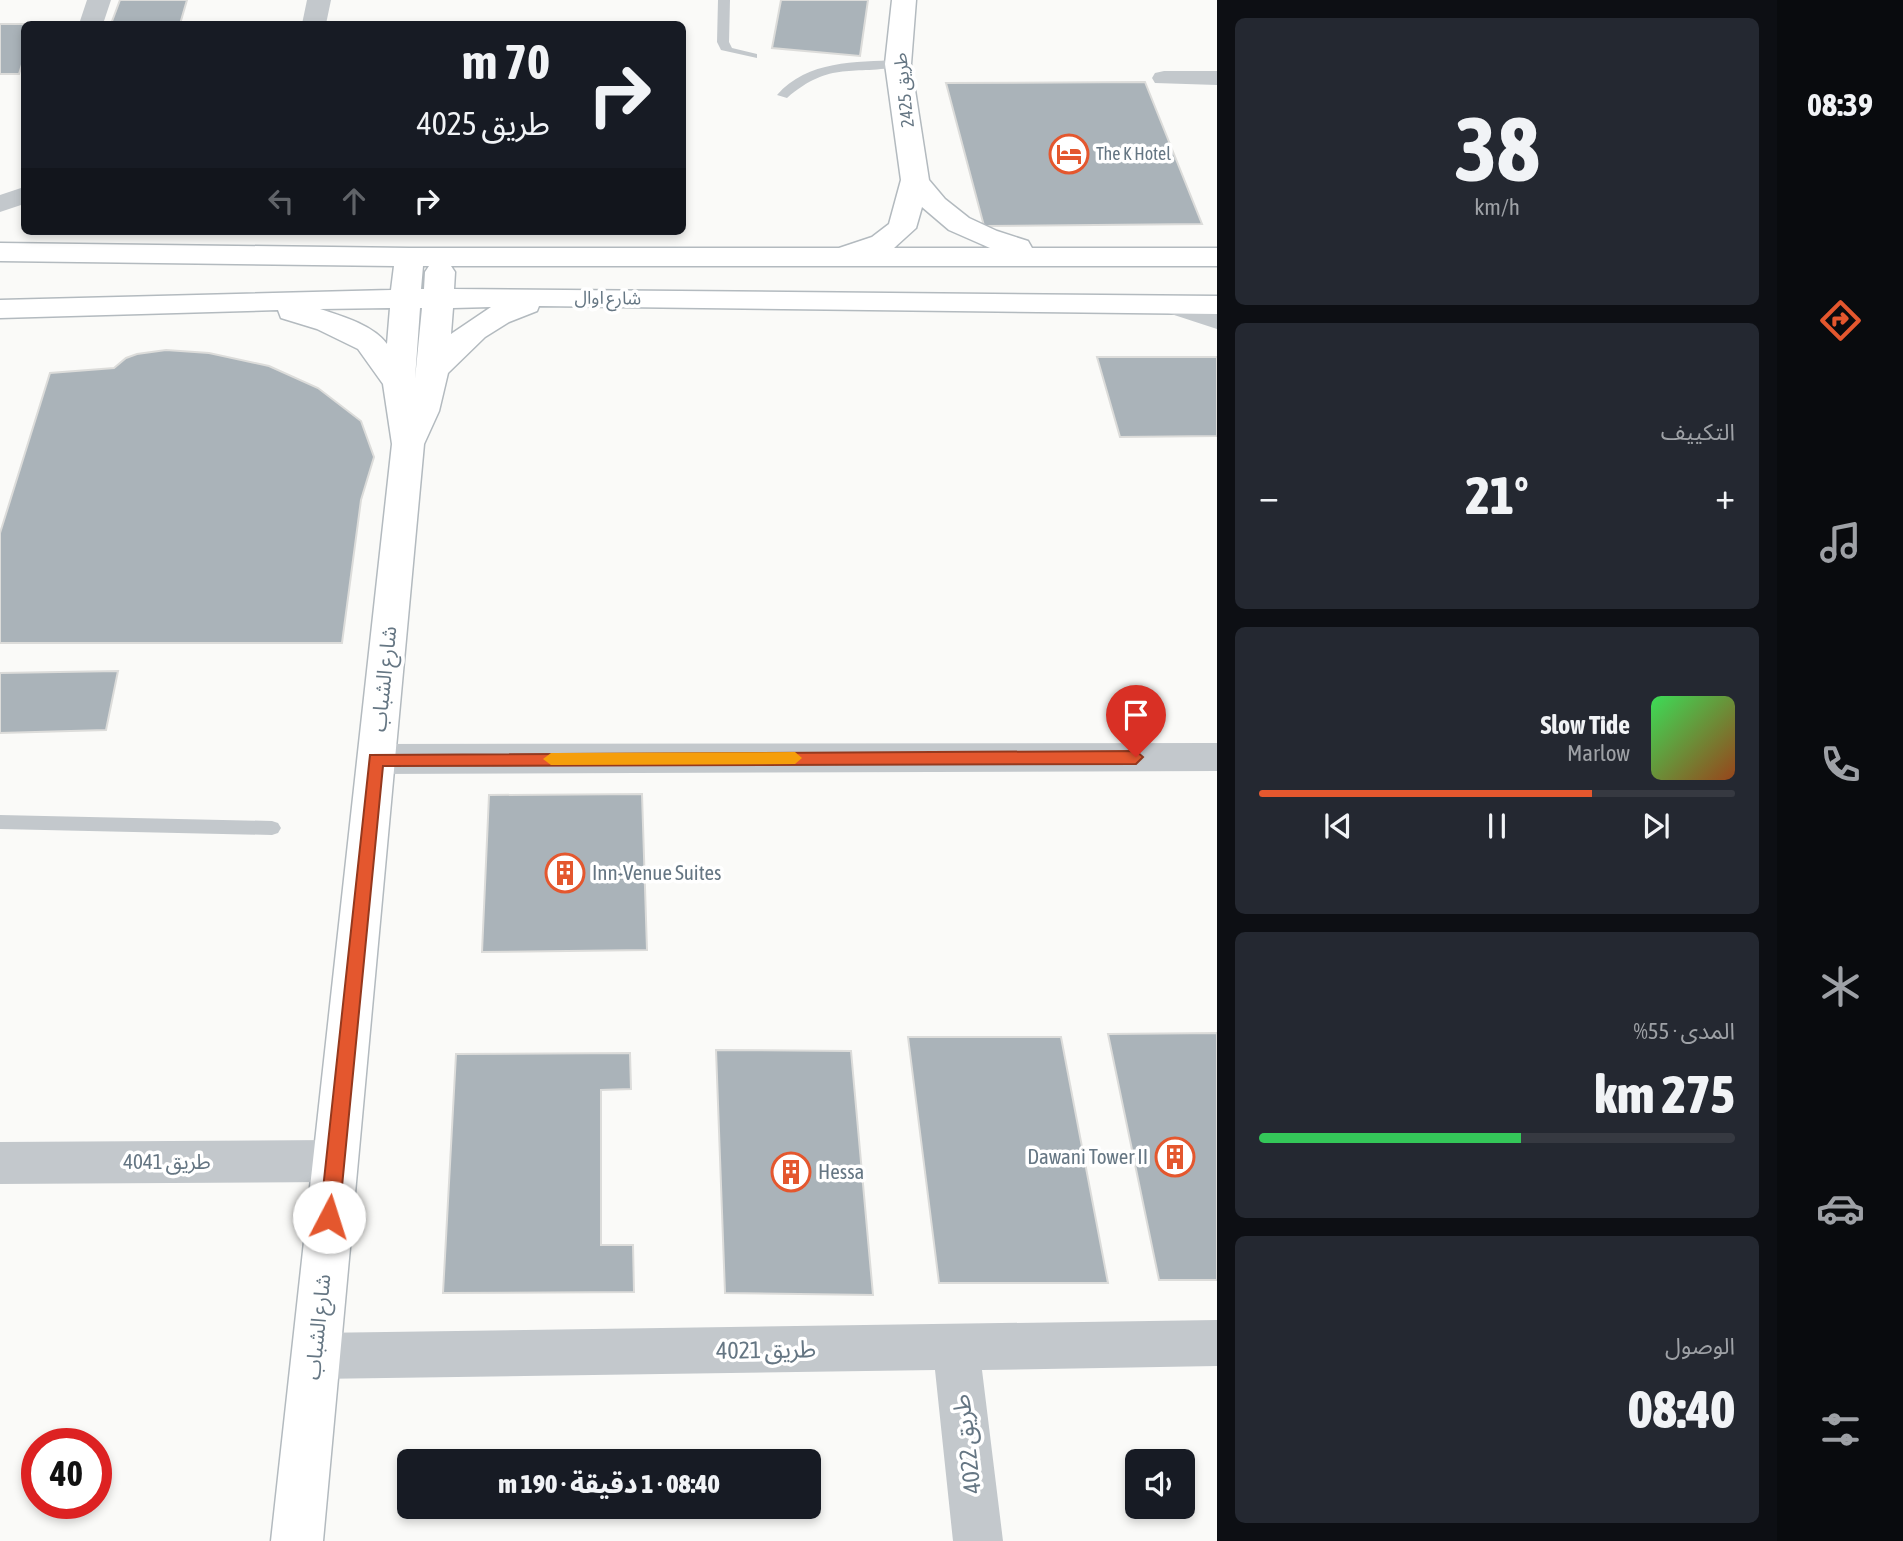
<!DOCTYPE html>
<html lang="ar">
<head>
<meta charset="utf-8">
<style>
	:root { --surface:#171b24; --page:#242831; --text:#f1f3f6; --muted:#9ea1a6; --line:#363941; --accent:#e4572e }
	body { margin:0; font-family:"Asap Condensed","Noto Sans Arabic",sans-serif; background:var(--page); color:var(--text); direction:rtl; height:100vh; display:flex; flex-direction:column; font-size:26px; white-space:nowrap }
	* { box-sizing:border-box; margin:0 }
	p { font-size:23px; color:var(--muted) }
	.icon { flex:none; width:38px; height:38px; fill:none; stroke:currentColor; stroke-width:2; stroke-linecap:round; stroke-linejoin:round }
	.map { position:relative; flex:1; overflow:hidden; direction:ltr }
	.panel { display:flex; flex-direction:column; gap:18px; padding:18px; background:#0d0f14; width:560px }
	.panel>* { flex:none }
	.hud { position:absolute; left:21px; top:21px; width:665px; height:214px; border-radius:10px; box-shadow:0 4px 10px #0003; direction:rtl; background:#171b24; color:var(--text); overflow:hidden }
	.controls { position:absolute; left:1125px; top:1449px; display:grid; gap:14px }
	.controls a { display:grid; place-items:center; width:70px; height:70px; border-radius:10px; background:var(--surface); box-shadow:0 4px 10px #0003; font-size:35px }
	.speed { position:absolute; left:21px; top:1428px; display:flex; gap:14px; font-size:35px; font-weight:700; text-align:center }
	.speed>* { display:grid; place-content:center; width:91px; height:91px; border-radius:50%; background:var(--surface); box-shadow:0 4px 10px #0003; line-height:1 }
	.speed .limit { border:10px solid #d22; background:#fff; color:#111 }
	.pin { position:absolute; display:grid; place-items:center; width:60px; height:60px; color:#fff; margin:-72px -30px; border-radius:50% 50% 50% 0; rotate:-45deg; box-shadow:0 0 7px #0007 }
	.pin .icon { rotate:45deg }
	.me { position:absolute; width:77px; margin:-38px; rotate:5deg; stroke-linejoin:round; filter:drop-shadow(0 0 5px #0008) }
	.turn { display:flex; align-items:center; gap:24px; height:147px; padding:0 21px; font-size:32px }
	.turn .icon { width:91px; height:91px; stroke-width:2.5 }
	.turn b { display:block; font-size:49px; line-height:60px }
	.lanes { display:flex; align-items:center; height:66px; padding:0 21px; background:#0003; justify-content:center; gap:35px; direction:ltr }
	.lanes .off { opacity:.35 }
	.big { font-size:52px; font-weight:800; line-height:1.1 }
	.panel .tile { flex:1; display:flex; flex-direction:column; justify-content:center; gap:10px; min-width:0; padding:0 24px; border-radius:10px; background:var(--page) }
	.panel .dial { align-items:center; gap:0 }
	.dial b { font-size:91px; line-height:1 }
	.song { display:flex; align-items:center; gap:21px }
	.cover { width:84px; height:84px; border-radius:10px; background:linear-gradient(135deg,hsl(130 70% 55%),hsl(20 70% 35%)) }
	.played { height:7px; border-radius:4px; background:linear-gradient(90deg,var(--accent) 70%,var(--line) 70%) }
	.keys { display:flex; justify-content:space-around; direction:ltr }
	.heat { display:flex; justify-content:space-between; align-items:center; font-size:38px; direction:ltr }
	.charge { height:10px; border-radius:5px; background:linear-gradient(90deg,#34c759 55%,var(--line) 0) }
	.trip { position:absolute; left:397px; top:1449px; width:424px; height:70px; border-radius:10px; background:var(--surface); box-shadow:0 4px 10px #0003; font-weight:800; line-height:70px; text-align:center; direction:rtl }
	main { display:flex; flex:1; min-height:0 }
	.menu { display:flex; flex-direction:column; width:126px; justify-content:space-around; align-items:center; background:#090b0e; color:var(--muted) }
	.menu .icon { width:49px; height:49px }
	.menu .active { color:var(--accent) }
	.menu b { font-size:32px; color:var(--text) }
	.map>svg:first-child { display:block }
</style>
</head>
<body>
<main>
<nav class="menu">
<b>08:39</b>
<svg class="icon active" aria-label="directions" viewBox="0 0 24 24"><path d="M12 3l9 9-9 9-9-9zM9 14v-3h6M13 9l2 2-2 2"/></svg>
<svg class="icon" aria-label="music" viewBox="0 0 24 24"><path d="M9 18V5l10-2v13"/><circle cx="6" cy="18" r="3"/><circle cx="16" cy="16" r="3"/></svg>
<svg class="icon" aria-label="phone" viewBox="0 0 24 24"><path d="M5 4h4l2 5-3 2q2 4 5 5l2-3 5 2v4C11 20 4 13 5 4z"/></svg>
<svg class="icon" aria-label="climate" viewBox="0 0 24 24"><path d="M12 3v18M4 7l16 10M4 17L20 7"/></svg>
<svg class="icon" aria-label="car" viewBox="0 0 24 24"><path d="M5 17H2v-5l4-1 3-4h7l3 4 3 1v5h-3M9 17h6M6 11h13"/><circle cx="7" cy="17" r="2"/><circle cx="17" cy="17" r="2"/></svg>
<svg class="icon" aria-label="filters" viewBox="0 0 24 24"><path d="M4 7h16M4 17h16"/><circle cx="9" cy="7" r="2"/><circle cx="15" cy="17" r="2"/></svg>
</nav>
<section class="panel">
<div class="tile dial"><b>38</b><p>km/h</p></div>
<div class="tile"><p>التكييف</p>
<div class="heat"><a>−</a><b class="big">21°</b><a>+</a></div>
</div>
<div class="tile">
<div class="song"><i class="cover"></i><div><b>Slow Tide</b><p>Marlow</p></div></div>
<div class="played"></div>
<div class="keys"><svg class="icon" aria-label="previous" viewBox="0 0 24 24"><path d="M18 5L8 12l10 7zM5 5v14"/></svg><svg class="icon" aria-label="pause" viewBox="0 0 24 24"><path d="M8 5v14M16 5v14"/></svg><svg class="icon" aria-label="next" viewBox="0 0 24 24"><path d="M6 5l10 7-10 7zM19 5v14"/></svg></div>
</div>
<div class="tile"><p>المدى · 55%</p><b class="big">275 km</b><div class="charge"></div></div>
<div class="tile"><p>الوصول</p><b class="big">08:40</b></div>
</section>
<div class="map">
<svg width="1217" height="1541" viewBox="0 0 1217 1541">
	<rect width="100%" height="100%" fill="#fafaf8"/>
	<g fill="#aab3b9" stroke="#dcdcda" stroke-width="2">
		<path d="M120 0H187L180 24H111Z"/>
		<path d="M781 0H868L860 56 772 48Z"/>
		<path d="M0 24H37H24V58L19 74H0Z"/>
		<path d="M1145 82 1202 224 984 226 946 83Z"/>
		<path d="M166 350 209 353 269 366 318 388 361 421 374 457 361 500 342 643H0V533L50 373 114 368 126 358 137 354Z"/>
		<path d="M1097 357H1217V436L1120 437Z"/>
		<path d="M118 671 106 730 0 733V673Z"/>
		<path d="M642 794 647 950 482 952 489 795Z"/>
		<path d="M1217 1033V1280H1159L1108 1034Z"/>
		<path d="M908 1037H1061L1108 1283H939Z"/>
		<path d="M716 1050 851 1051 873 1295 725 1293Z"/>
		<path d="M630 1053 631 1089 601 1090V1245H633L634 1292 443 1293 456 1054Z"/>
	</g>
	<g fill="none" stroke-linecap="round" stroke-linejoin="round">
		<defs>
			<path id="secondary" d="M892 0H916L911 64 929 180 945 199 969 218 997 231 1028 241 1032 248H1217V266H451L455 272 454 289 1217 296V314L539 306 537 311 509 322 485 337 448 373 439 411 424 444 323 1541H271L392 444 383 384 358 349 317 329 281 318 278 310 0 318V300L391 290 394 266 0 261V243L409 248H839L872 237 889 224 901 180 885 64ZM922 207 949 230 990 248H894L916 228ZM423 266H429L425 272 424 289H421ZM491 307 451 334 453 308ZM390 308 387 344C373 325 342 316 320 309ZM420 308H422L415 379Z"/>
		</defs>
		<use href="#secondary" stroke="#b3babf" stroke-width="3"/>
		<g fill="#c3c8cc" fill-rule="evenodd">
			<path d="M718 0H730L729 42 732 48 757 54V58L721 50 717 42Z"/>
			<path d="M898 60 902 62V66C853 76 831 60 787 98L777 95C808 60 855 62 898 60Z"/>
			<path d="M0 815 272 821 278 823 281 828 278 833 272 835 0 829Z"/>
		</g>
		<g fill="#c3c8cc" fill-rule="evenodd">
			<path d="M87 0H111L103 24H79Z"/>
			<path d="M307 0H331L326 24H302Z"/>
			<path d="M1164 71H1217V85L1155 83 1152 78 1155 73Z"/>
			<path d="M24 187V204L0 212V195Z"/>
			<path d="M1175 297 1217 310V329L1165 312 1161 306 1165 300Z"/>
			<path d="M1217 743V771L376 774 363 769 358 759 363 749 376 744Z"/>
			<path d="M335 1140 350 1146 357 1161 350 1176 335 1182 0 1184V1142Z"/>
			<path d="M1217 1320V1366L982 1370 1003 1541H953L935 1370 315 1379 298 1373 292 1356 298 1339 315 1333Z"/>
		</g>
		<use href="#secondary" fill="#fff" fill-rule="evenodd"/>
	</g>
	<path fill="#e4572e" stroke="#94391e" stroke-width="2" d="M1136 751 1143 757 1136 764 383 766 339 1217 336 1223 329 1226 323 1223 320 1217 370 755Z"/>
	<path fill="#f59e0b" d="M795 752 802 758 795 764 551 765 543 759 551 753Z"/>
	<defs>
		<symbol id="hotel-ring" viewBox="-11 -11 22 22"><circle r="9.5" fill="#fff" stroke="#e4572e" stroke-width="1.5"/><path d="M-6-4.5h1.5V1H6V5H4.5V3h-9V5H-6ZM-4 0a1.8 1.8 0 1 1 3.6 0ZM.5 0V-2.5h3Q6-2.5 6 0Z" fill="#e4572e"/></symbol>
		<symbol id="building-ring" viewBox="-11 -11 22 22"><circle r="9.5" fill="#fff" stroke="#e4572e" stroke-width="1.5"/><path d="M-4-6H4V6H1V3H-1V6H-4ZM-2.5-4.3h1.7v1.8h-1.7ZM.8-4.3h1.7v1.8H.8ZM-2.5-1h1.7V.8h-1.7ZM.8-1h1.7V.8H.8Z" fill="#e4572e"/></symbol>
	</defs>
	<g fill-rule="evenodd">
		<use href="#hotel-ring" x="1047" y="132" width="44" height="44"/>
		<use href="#building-ring" x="543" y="851" width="44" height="44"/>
		<use href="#building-ring" x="1153" y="1135" width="44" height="44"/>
		<use href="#building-ring" x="769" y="1150" width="44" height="44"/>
	</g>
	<g text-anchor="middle" stroke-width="7" stroke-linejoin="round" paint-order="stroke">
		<g font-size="18" fill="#657683" stroke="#fff">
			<text transform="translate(904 90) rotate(-96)" y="6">طريق 2425</text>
			<text transform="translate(608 298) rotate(1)" y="6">شارع اوال</text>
		</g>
		<g font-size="18" fill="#657683" stroke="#fff" text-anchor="start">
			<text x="1096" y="160">The K Hotel</text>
		</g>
		<g font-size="21" fill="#657683" stroke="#fff">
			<text transform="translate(384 679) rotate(-84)" y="7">شارع الشباب</text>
			<text x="167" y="1169">طريق 4041</text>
			<text transform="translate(318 1327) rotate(-84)" y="7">شارع الشباب</text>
		</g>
		<g font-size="21" fill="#657683" stroke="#fff" text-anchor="start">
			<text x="592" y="880">Inn-Venue Suites</text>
			<text x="1148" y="1164" text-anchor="end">Dawani Tower II</text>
			<text x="818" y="1179">Hessa</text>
		</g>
		<g font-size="24" fill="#657683" stroke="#fff">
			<text transform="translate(766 1350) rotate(-1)" y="8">طريق 4021</text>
			<text transform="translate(967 1444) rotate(-97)" y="8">طريق 4022</text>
		</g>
	</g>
</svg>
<div class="controls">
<a><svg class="icon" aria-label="sound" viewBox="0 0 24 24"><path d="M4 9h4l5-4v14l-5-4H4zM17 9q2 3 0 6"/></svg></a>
</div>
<div class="speed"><div class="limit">40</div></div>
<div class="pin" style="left:1136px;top:757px;background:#d93025"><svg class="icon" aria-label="arrive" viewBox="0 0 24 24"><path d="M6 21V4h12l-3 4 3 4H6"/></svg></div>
<svg class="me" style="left:329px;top:1217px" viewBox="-20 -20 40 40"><circle r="19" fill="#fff"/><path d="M0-13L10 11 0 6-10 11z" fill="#e4572e"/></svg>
<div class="trip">08:40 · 1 دقيقة · 190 m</div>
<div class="hud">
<div class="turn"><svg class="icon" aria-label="right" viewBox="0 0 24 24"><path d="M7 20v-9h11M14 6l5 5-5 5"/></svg><div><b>70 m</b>طريق 4025</div></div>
<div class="lanes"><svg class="icon off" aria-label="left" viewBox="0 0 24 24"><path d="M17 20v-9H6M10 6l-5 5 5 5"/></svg><svg class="icon off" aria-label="ahead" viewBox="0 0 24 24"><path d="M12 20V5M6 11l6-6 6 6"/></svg><svg class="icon" aria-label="right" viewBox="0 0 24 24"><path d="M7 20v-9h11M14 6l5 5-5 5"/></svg></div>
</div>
</div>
</main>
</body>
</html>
